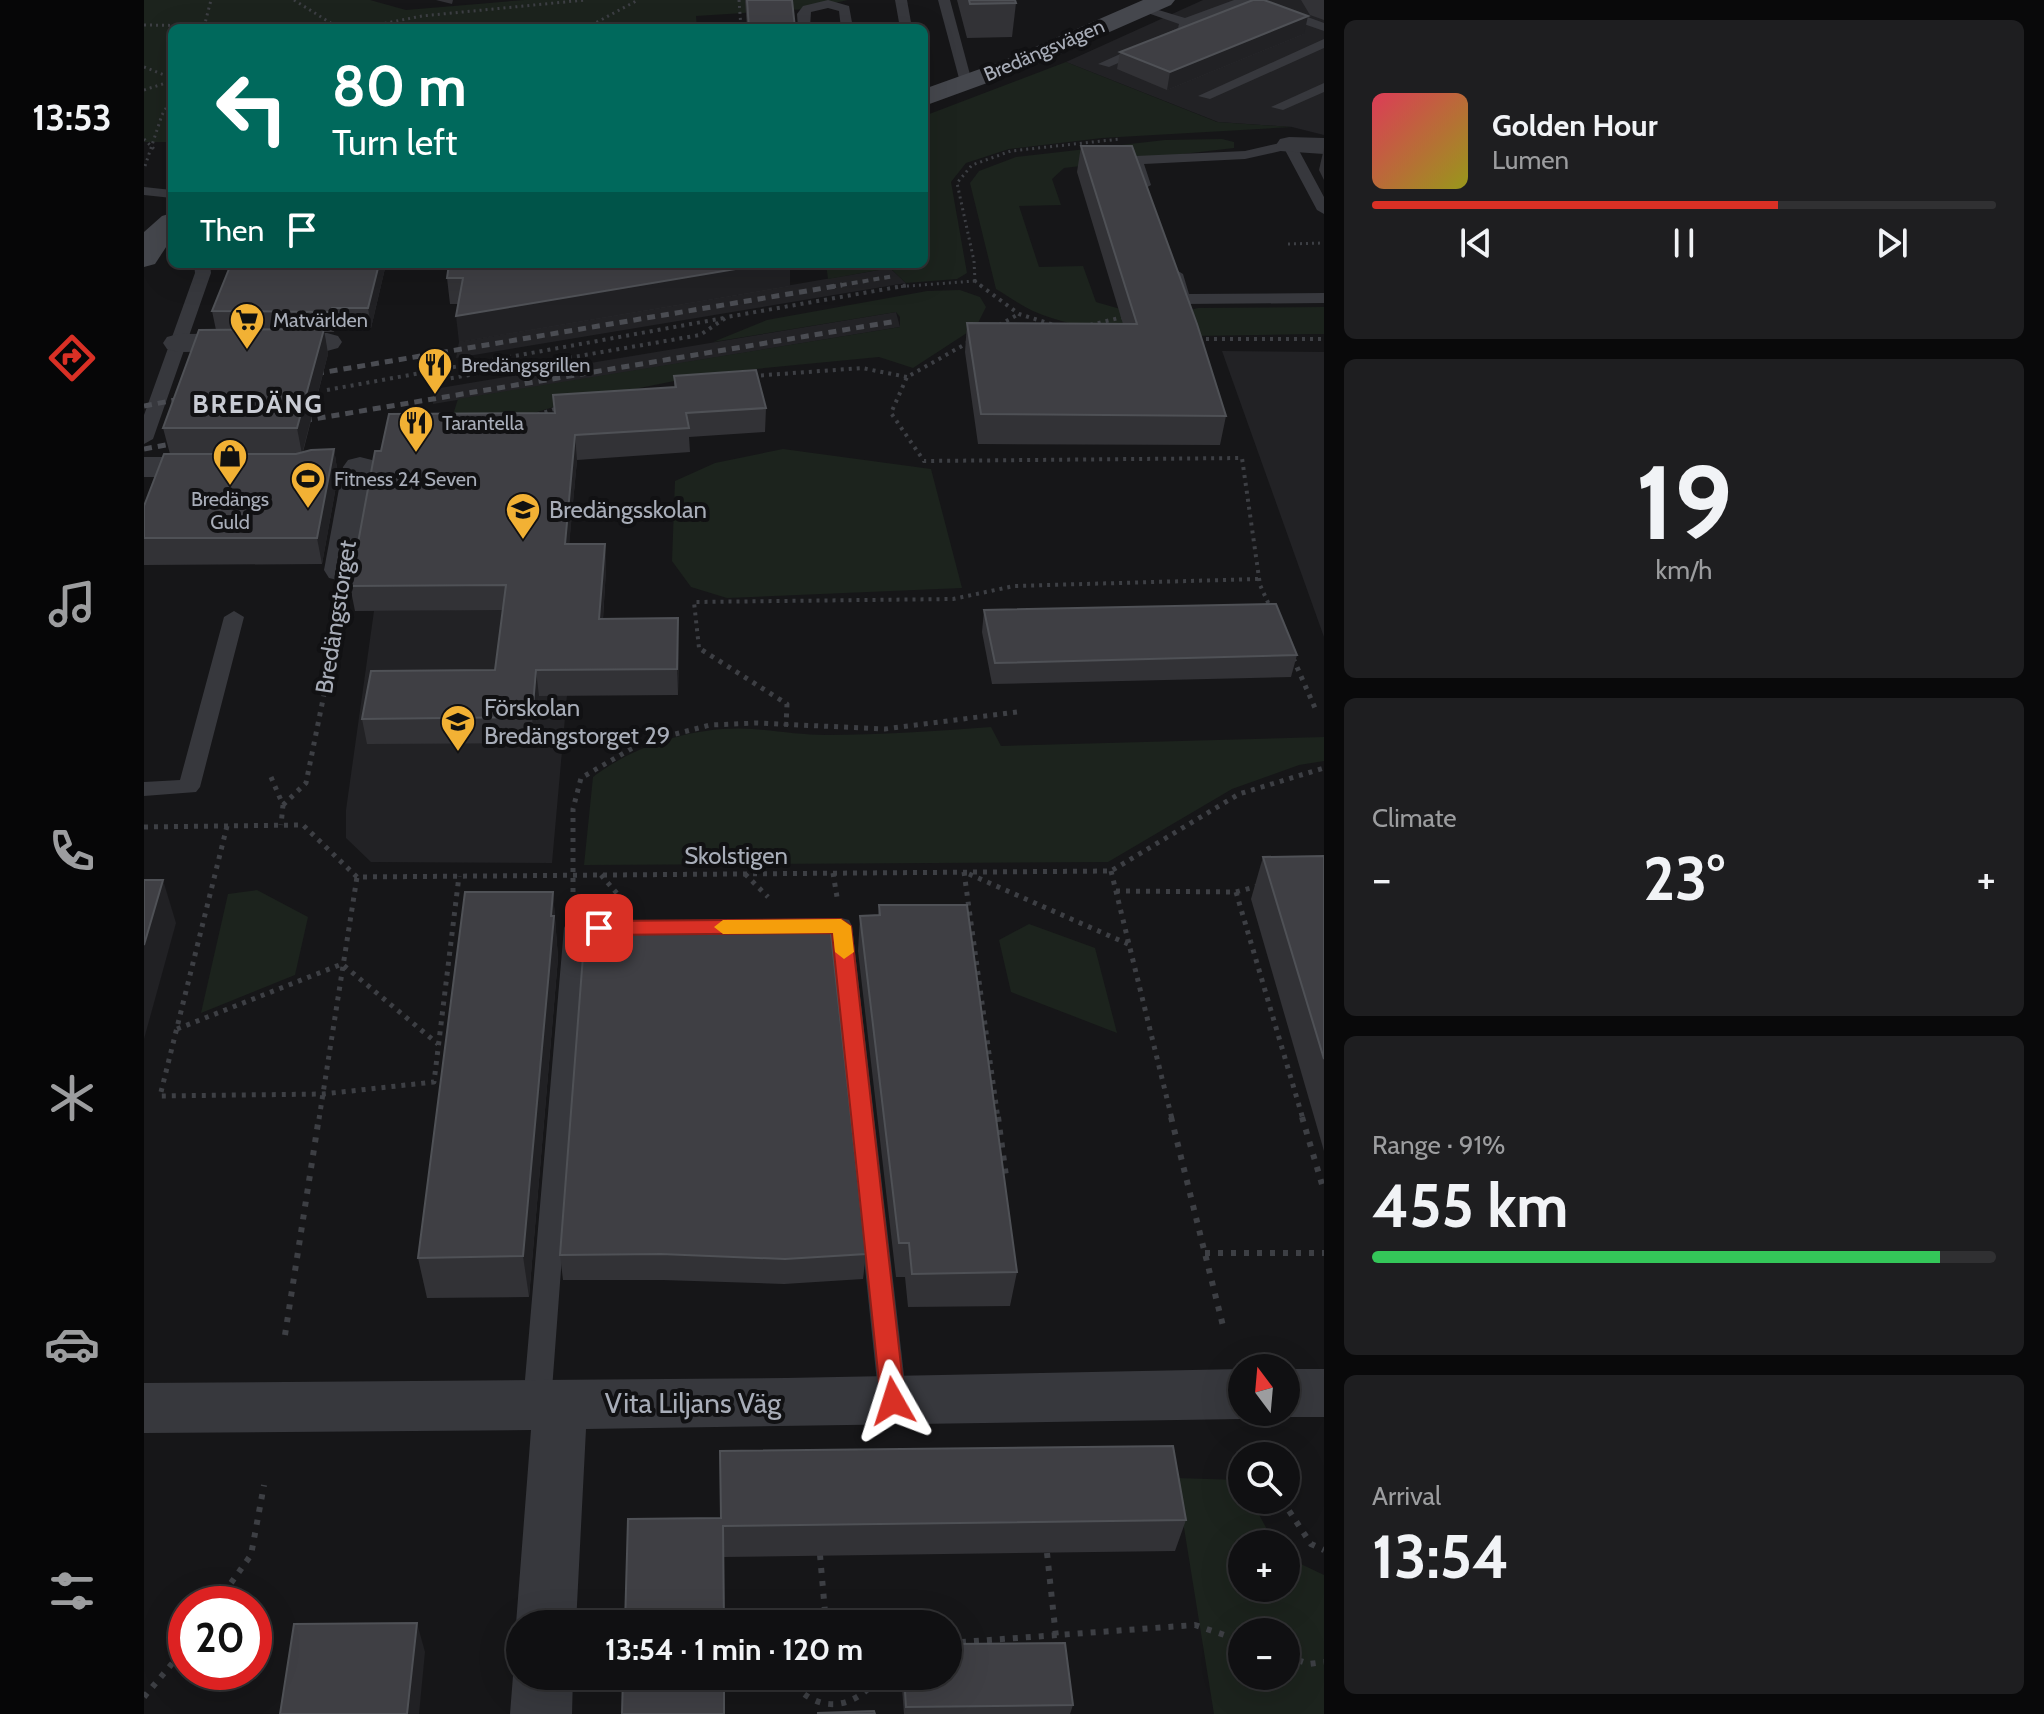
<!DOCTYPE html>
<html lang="en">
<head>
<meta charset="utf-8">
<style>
	:root { --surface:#101012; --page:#1e1e20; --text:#f1f3f6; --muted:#9c9d9f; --line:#303032; --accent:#d93025 }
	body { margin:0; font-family:Cabin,sans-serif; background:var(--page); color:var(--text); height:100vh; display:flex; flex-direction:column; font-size:30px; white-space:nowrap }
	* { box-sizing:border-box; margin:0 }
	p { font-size:26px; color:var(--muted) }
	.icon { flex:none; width:44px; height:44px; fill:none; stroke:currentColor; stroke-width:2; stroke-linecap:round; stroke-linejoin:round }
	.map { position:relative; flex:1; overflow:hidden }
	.side { display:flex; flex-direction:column; gap:20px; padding:20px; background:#09090a; width:720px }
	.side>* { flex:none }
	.hud { position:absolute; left:24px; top:24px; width:760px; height:244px; border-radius:12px; box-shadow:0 8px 32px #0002,0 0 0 2px var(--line); background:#00695c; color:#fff; overflow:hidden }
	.needle { width:52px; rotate:344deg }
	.controls { position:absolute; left:1084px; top:1354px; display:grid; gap:16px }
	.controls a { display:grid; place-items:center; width:72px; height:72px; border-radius:50%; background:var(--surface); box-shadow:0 8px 32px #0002,0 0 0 2px var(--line); font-size:40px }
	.speed { position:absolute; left:24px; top:1586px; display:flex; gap:16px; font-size:40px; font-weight:700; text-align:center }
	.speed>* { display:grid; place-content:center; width:104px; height:104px; border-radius:50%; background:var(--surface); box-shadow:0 8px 32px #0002,0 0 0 2px var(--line); line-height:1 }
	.speed .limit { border:12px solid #d22; background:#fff; color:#111 }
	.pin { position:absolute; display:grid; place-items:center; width:68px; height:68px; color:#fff; margin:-34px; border-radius:16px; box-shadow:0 4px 12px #0006 }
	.me { position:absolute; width:88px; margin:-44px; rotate:354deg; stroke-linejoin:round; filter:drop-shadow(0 0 6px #0008) }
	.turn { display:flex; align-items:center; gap:28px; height:168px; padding:0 32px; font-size:36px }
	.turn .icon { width:104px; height:104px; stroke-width:2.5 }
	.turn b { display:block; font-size:56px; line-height:68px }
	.then { display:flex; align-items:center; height:76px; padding:0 32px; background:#0003; gap:16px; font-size:30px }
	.big { font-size:60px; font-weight:700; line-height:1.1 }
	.side .card { flex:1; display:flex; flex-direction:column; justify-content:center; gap:12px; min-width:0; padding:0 28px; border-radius:12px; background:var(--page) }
	.side .dial { align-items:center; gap:0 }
	.dial b { font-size:104px; line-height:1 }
	.song { display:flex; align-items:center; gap:24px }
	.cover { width:96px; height:96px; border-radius:12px; background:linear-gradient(135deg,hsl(350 70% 55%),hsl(60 70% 35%)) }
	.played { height:8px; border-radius:4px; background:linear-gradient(90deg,var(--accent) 65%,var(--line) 65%) }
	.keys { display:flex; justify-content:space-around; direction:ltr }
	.heat { display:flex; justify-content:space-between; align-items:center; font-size:44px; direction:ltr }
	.charge { height:12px; border-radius:6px; background:linear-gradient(90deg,#34c759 91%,var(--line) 0) }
	.trip { position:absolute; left:362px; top:1610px; width:456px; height:80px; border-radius:40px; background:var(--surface); box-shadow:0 8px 32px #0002,0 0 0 2px var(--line); font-weight:700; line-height:80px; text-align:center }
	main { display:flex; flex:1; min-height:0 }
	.menu { display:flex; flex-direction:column; width:144px; justify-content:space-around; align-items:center; background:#060607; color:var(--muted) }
	.menu .icon { width:56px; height:56px }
	.menu .active { color:var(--accent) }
	.menu b { font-size:36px; color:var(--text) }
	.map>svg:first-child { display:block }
</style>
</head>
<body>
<main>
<nav class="menu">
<b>13:53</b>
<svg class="icon active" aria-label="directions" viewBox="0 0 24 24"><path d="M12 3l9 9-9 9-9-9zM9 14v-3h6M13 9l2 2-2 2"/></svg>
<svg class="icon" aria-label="music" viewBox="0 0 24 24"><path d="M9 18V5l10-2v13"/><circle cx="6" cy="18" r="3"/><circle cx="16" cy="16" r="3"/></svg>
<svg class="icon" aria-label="phone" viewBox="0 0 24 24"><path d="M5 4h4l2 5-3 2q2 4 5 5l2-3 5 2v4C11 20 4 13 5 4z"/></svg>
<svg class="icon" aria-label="climate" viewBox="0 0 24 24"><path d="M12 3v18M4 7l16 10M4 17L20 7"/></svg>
<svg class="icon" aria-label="car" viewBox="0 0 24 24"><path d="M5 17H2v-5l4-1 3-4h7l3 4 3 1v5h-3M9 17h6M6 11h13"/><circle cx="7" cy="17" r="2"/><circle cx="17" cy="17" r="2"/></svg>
<svg class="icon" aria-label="filters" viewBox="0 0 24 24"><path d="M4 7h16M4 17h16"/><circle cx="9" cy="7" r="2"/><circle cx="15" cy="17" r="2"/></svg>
</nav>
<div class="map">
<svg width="1180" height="1714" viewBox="0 0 1180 1714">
	<rect width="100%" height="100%" fill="#161618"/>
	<g fill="#222225">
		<path d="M1059 0H1180V135L1148 127 1074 122 922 62Z"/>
		<path d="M746 268 762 283 312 358 315 342Z"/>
		<path d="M752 312 756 327 289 404 290 389Z"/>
		<path d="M1078 351 1180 352V637Z"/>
		<path d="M313 588H368L423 695 408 863 227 862 202 838V810L230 611 309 610Z"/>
	</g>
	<g fill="#1c231d" fill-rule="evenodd">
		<path d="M0 0H226L262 10 380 0H704L663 9 552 16 553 28H28V142H0Z"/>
		<path d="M922 62 1073 122 1148 127 958 138 865 149 822 163 807 182 823 273 813 279 762 283 746 268 684 279 682 264H780V116Z"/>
		<path d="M1078 139 1090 142V148L920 168 908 179 917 205 875 206 895 267 939 266 952 302 1011 319 1054 308 1180 307V334C1094 334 967 345 889 311 876 305 864 296 852 289L826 183 835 171 872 157 1021 140Z"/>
		<path d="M816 290 836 297 842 307 832 327 769 368 735 357 570 373 426 402 343 427H305L314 399 756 327V317L752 312 569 342 623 320 783 291Z"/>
		<path d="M639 449 787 469 818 588 583 598 547 587 528 561 531 481 571 463Z"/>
		<path d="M847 727 857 746 1180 737V761L1155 765 1088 789 964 862 440 865 449 777C492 744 554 725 609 729 634 731 657 735 682 735 737 735 792 731 847 727Z"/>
		<path d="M113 890 164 917 151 975 57 1013 84 894Z"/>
		<path d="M885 924 951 948 973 1033 867 992 855 940Z"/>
		<path d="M1032 1478 1096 1480 1098 1500H1107L1131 1544H1098V1588H1142V1557L1180 1575V1714H1070ZM1098 1632H1142V1676H1098Z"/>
	</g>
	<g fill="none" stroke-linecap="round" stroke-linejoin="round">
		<g stroke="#3d3f44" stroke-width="3" stroke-dasharray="2 4" stroke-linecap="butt">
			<path d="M150 0 193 27"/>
			<path d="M595 0 597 28"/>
			<path d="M0 25 193 28"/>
			<path d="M60 27 67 0"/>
			<path d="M217 28 278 16 441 0"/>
			<path d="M442 28 494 0"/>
			<path d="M0 67 28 78"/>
			<path d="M0 90 28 81"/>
			<path d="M0 139 10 149"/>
			<path d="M1 166 18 115 28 98"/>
			<path d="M1144 244 1180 243"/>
			<path d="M831 281 830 261 813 183 828 165 867 151 976 139"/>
			<path d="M831 281 839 287"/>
			<path d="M751 287 831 281"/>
		</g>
		<g stroke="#3d3f44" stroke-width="4" stroke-dasharray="3 5" stroke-linecap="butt">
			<path d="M836 285 875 314 910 325"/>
			<path d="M855 325 875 314"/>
			<path d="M946 325 983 316"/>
			<path d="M1054 339H1180"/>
			<path d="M825 342 763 377 747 413 780 461 1098 458 1116 585 1127 609"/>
			<path d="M609 376 718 368 763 377"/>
			<path d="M291 381 556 335 583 317 765 285"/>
			<path d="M183 390 580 318"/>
			<path d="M393 415 414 408"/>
			<path d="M188 652 199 600"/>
			<path d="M561 652 555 648 550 602 809 599 870 586 1114 579"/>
		</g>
		<g stroke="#3d3f44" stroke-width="5" stroke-dasharray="4 6" stroke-linecap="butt">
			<path d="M558 650 643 704 642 726"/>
			<path d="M1149 658 1171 708"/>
			<path d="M127 777 139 805 137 825"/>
			<path d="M139 805 162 783 189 650"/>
			<path d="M83 826 16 1096 179 1094 290 1082 315 876"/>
			<path d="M0 827 159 825 213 877 967 871 1095 794 1180 768"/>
			<path d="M967 871 1028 1119"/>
			<path d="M820 872 854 1119"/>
			<path d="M689 873 693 897"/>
			<path d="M601 874 624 897"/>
			<path d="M825 874 984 944"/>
			<path d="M457 875 478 899"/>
			<path d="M972 891 1092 892 1114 886"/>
			<path d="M1092 892 1159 1119"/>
			<path d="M429 902V809L437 778 497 743 566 725 613 723 741 729 873 712"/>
			<path d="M33 1029 198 964 294 1044"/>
			<path d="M175 1119 213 877"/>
		</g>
		<g stroke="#3d3f44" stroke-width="6" stroke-dasharray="5 8" stroke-linecap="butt">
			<path d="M854 1117 862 1176"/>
			<path d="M1027 1117 1079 1326"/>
			<path d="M1158 1117 1180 1191"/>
			<path d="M1061 1253H1180"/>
			<path d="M141 1335 175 1117"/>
			<path d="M1138 1500 1167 1544 1180 1550"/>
			<path d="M903 1553 912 1637"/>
			<path d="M676 1555 681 1612"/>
			<path d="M72 1604 107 1555 120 1485"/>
			<path d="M653 1624C675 1612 694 1608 715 1624"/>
			<path d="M804 1643 1051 1625 1098 1641"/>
			<path d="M1142 1656 1165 1664 1180 1662"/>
			<path d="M642 1676C671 1714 707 1713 736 1676"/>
			<path d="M0 1697 42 1647"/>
		</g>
		<g fill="#37383d" fill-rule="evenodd">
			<path d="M684 0 705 6 709 28H697L695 11 684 8 667 12 666 28H654L653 14 659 6Z"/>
			<path d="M751 0H763L768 28H756Z"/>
			<path d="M794 0H806L828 82 827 85 816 82Z"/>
			<path d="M1090 0H1117L1180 23V31L1111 7 1097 6 1047 24 1044 33 965 67 954 64 1034 28 1035 24 998 11V5L1041 18Z"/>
			<path d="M1180 39V48L1066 99 1054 96Z"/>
			<path d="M1180 83V92L1139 110 1127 107Z"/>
			<path d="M1145 141 1152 145 1180 197V214L1173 210 1141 150 1101 159 1000 164 1007 185 1000 189 993 185 985 160 992 156 1101 151Z"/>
			<path d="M0 187 28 190V198L0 195Z"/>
			<path d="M50 264H66L67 273 9 439 0 444V415L51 273Z"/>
			<path d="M1031 269 1039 274 1045 294 1180 293V303L1039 304 1031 299 1023 274Z"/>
			<path d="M90 611 100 617 56 787 52 792 0 796V782L36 780 80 617Z"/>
			<path d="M697 918 705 920 708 926 763 1401 759 1410 749 1414 739 1410 735 1401 686 934 442 936 407 1403 403 1412 393 1416 383 1412 379 1403 420 928 423 922Z"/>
		</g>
		<g fill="#37383d" fill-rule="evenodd">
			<path d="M1145 137 1180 138V154L1136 151 1132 145 1136 139Z"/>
			<path d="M183 333 194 336 198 342 194 348 183 351 34 352 23 349 19 343 23 337 34 334Z"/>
			<path d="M0 457H71L83 460 88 467 83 474 71 477H0Z"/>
			<path d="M216 457 228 460 233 467 216 570 211 578 198 581 185 578 180 570 199 467 204 460Z"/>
			<path d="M1098 1369V1412H1115L1098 1419 442 1429 432 1624H376V1633L372 1624 387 1430 0 1433V1383L642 1378Z"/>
			<path d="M1142 1369H1180V1417H1142L1127 1412H1142Z"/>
			<path d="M376 1659V1676H429L428 1714H366L369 1676Z"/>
		</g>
		<g fill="#45474d" fill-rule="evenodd">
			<path d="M999 0H1031L1027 5 879 70 780 106V89L861 60Z"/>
			<path d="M28 213V238L11 264 0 267V232L18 216Z"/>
		</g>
		<path stroke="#4a4c52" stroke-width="4" stroke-dasharray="6 5" stroke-linecap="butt" d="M686 287 750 276"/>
		<g stroke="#4a4c52" stroke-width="5" stroke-dasharray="8 6" stroke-linecap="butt">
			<path d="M158 376 698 285"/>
			<path d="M0 406 52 396"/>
			<path d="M146 423 753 321"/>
			<path d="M0 449 43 441"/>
		</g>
	</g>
	<g fill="#323236">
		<path d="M292 0H309L308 4Z"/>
		<path d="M601 0H648L651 28H603Z"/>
		<path d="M813 0H871L872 3 868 37 823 38Z"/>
		<path d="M1157 0H1180V20L1166 15Z"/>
		<path d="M1160 34 1023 90 973 69 976 52Z"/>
		<path d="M937 146 1082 416 1076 445 834 444 821 352 823 323 979 324 933 172Z"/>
		<path d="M1180 148V180L1175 170Z"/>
		<path d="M242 264 227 328H191L190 332H180L184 354 159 452 190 449 194 475 178 564 0 565V506L26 454 19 428 72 330 68 311Z"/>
		<path d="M303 278 646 286 315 342V304H306Z"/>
		<path d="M530 376 622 408 621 432 545 437 546 452 433 460 425 544H461L462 569 459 619 535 644 534 695 395 696 390 743 223 744 218 719 351 670 359 610 211 611 206 586 237 451 530 387Z"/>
		<path d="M840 610 1153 655 1147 677 848 684 838 632Z"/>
		<path d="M1180 856V1151L1107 899 1119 857Z"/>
		<path d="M409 892 414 958 385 1297 283 1298 274 1258Z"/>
		<path d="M735 905 873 1272 866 1306 764 1307 761 1277H752L714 951 716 916 734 915Z"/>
		<path d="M722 1254 719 1279 640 1284 519 1280H419L416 1255Z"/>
		<path d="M484 1519 1042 1520 1031 1551 579 1557Z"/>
		<path d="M757 1676H804L929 1705 926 1714H760Z"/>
	</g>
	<g fill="#212124">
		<path d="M1164 16 1160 34 1023 90 1026 72Z"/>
		<path d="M235 264H242L227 328 224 308Z"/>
		<path d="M622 264H646V286L315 342 312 316Z"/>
		<path d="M188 308 191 328 190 332 186 312Z"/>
		<path d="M180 329 184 354 158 454 153 428Z"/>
		<path d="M431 435 433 460 423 569 421 544Z"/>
		<path d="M190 449 194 475 178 564 173 538Z"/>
		<path d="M461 544 462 569 457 644 455 619Z"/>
		<path d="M534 618 535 644 534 695 533 669Z"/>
		<path d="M392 670 395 696 390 743 388 717Z"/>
		<path d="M19 880 32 923 0 1039V945Z"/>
		<path d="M409 892 414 958 385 1297 379 1256Z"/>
		<path d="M273 1623 281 1652 275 1714H263Z"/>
	</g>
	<g fill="#3f3f44" stroke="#4f5156" stroke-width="2">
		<path d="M603 0H648L651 28H605Z"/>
		<path d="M825 0H871L872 3 826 4Z"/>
		<path d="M1109 0H1120L1164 16 1026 72 976 52Z"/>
		<path d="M937 146H988L1053 324 1082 416 837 414 823 323 993 324Z"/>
		<path d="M87 264H235L224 308H188L186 312 68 311Z"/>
		<path d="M305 264H622L312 316 319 278H303Z"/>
		<path d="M180 329 153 428H19L55 330Z"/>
		<path d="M612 370 622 408 542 413 545 428 431 435 421 544H461L455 619 534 618 533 669 392 670 388 717 218 719 227 671 351 670 362 585 206 586 231 451H237L245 414 411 413 409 395 532 387 530 376Z"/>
		<path d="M190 449 173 538H0V506L20 454H152L167 450Z"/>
		<path d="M1132 604 1153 655 851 663 840 610Z"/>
		<path d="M1180 856V1059L1119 857Z"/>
		<path d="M0 880H19L0 945Z"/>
		<path d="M321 892H409L407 916H410L379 1256 274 1258Z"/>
		<path d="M735 905H823L873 1272 768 1274 765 1243H755L716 916 736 915Z"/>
		<path d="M686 925 722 1254 641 1259 517 1254 416 1255 441 930Z"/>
		<path d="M1029 1446 1042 1520 579 1526 580 1624H481L484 1519 577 1518 576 1451Z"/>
		<path d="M273 1623 263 1714H136L150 1624Z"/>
		<path d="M921 1643 929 1705 762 1707 760 1676H804V1644Z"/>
		<path d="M479 1676H580V1714H478Z"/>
		<path d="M730 1711 731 1714 673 1713Z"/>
	</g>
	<path fill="#d93025" stroke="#8d1f18" stroke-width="2" d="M697 919 707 926 761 1401 757 1409 749 1412 741 1409 737 1401 688 933 455 935 445 928 455 921Z"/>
	<path fill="#f59e0b" d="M697 919 707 926 710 952 700 959 691 952 689 933 579 934 570 927 579 920Z"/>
	<defs>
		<symbol id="supermarket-pin" viewBox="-11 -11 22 30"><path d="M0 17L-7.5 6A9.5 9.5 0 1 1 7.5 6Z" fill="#f2b134" stroke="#111113"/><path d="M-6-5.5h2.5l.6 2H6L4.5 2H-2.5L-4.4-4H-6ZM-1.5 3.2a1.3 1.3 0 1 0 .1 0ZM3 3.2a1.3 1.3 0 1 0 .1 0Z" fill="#111"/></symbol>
		<symbol id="restaurant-pin" viewBox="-11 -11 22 30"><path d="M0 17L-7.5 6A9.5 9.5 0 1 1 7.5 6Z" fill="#f2b134" stroke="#111113"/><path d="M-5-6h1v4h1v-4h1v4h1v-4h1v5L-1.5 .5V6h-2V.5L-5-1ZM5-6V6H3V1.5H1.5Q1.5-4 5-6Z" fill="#111"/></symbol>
		<symbol id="shop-pin" viewBox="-11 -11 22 30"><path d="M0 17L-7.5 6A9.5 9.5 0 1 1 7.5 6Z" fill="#f2b134" stroke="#111113"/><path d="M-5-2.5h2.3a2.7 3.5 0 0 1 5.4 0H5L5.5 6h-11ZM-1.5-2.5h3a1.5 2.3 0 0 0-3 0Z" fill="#111"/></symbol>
		<symbol id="stadium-pin" viewBox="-11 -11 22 30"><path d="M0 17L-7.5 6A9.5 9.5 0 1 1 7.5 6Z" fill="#f2b134" stroke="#111113"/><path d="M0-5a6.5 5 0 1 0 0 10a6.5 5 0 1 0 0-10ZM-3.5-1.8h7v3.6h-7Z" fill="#111"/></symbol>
		<symbol id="school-pin" viewBox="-11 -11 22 30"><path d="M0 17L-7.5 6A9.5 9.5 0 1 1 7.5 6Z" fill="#f2b134" stroke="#111113"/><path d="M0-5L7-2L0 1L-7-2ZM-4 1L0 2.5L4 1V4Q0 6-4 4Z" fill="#111"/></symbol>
	</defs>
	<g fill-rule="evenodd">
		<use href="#supermarket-pin" x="83" y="300" width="40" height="54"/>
		<use href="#restaurant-pin" x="271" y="345" width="40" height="54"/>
		<use href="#restaurant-pin" x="252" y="403" width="40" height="54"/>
		<use href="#shop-pin" x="66" y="436" width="40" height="54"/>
		<use href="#stadium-pin" x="144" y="459" width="40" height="54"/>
		<use href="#school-pin" x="359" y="490" width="40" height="54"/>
		<use href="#school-pin" x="294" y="702" width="40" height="54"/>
	</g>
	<g text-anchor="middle" stroke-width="8" stroke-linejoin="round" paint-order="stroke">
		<g font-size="20" fill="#a8adb8" stroke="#111113">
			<text transform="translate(900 50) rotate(-23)" y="7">Bredängsvägen</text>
		</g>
		<g font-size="20" fill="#a8adb8" stroke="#111113" text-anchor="start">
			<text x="129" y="327">Matvärlden</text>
			<text x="317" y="372">Bredängsgrillen</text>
			<text x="298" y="430">Tarantella</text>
			<text x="190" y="486">Fitness 24 Seven</text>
			<text x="86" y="506" text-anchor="middle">Bredängs<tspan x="86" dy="23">Guld</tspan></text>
		</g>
		<g font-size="24" fill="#a8adb8" stroke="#111113" text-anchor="start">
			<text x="405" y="518">Bredängsskolan</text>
			<text x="340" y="716">Förskolan<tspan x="340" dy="28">Bredängstorget 29</tspan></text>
		</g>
		<g font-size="24" fill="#a8adb8" stroke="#111113">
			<text transform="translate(192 617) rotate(-81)" y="8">Bredängstorget</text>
			<text x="592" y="864">Skolstigen</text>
		</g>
		<g font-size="26" font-weight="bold" letter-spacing="2" fill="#c9ccd4" stroke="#111113">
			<text x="114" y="413">BREDÄNG</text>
		</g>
		<g font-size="28" fill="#a8adb8" stroke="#111113">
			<text x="549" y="1413">Vita Liljans Väg</text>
		</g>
	</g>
</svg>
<div class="controls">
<a><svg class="needle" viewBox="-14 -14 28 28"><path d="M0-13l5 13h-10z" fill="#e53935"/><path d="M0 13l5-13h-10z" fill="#9c9d9f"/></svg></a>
<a><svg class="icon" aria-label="search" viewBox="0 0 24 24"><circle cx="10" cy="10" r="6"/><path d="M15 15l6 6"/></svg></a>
<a>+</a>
<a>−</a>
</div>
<div class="speed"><div class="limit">20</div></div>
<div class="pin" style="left:455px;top:928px;background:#d93025"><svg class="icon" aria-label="arrive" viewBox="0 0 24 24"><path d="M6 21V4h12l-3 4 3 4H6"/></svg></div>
<svg class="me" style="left:749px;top:1401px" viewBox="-20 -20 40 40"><path d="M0-17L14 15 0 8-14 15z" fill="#d93025" stroke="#fff" stroke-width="4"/></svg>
<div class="trip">13:54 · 1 min · 120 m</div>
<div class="hud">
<div class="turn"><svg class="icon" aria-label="left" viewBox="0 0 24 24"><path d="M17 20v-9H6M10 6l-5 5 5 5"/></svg><div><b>80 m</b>Turn left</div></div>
<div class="then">Then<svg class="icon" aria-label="arrive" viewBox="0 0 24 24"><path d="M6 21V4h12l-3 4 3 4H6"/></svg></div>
</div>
</div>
<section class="side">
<div class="card">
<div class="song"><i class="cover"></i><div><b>Golden Hour</b><p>Lumen</p></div></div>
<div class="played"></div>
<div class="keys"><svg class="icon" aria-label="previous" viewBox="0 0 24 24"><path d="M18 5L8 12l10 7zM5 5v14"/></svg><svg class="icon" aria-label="pause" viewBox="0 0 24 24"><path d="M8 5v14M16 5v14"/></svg><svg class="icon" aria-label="next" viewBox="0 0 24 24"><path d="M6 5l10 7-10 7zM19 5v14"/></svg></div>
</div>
<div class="card dial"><b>19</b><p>km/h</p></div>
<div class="card"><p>Climate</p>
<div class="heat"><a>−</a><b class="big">23°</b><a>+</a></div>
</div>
<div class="card"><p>Range · 91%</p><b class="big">455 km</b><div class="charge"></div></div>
<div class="card"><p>Arrival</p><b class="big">13:54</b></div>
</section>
</main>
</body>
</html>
